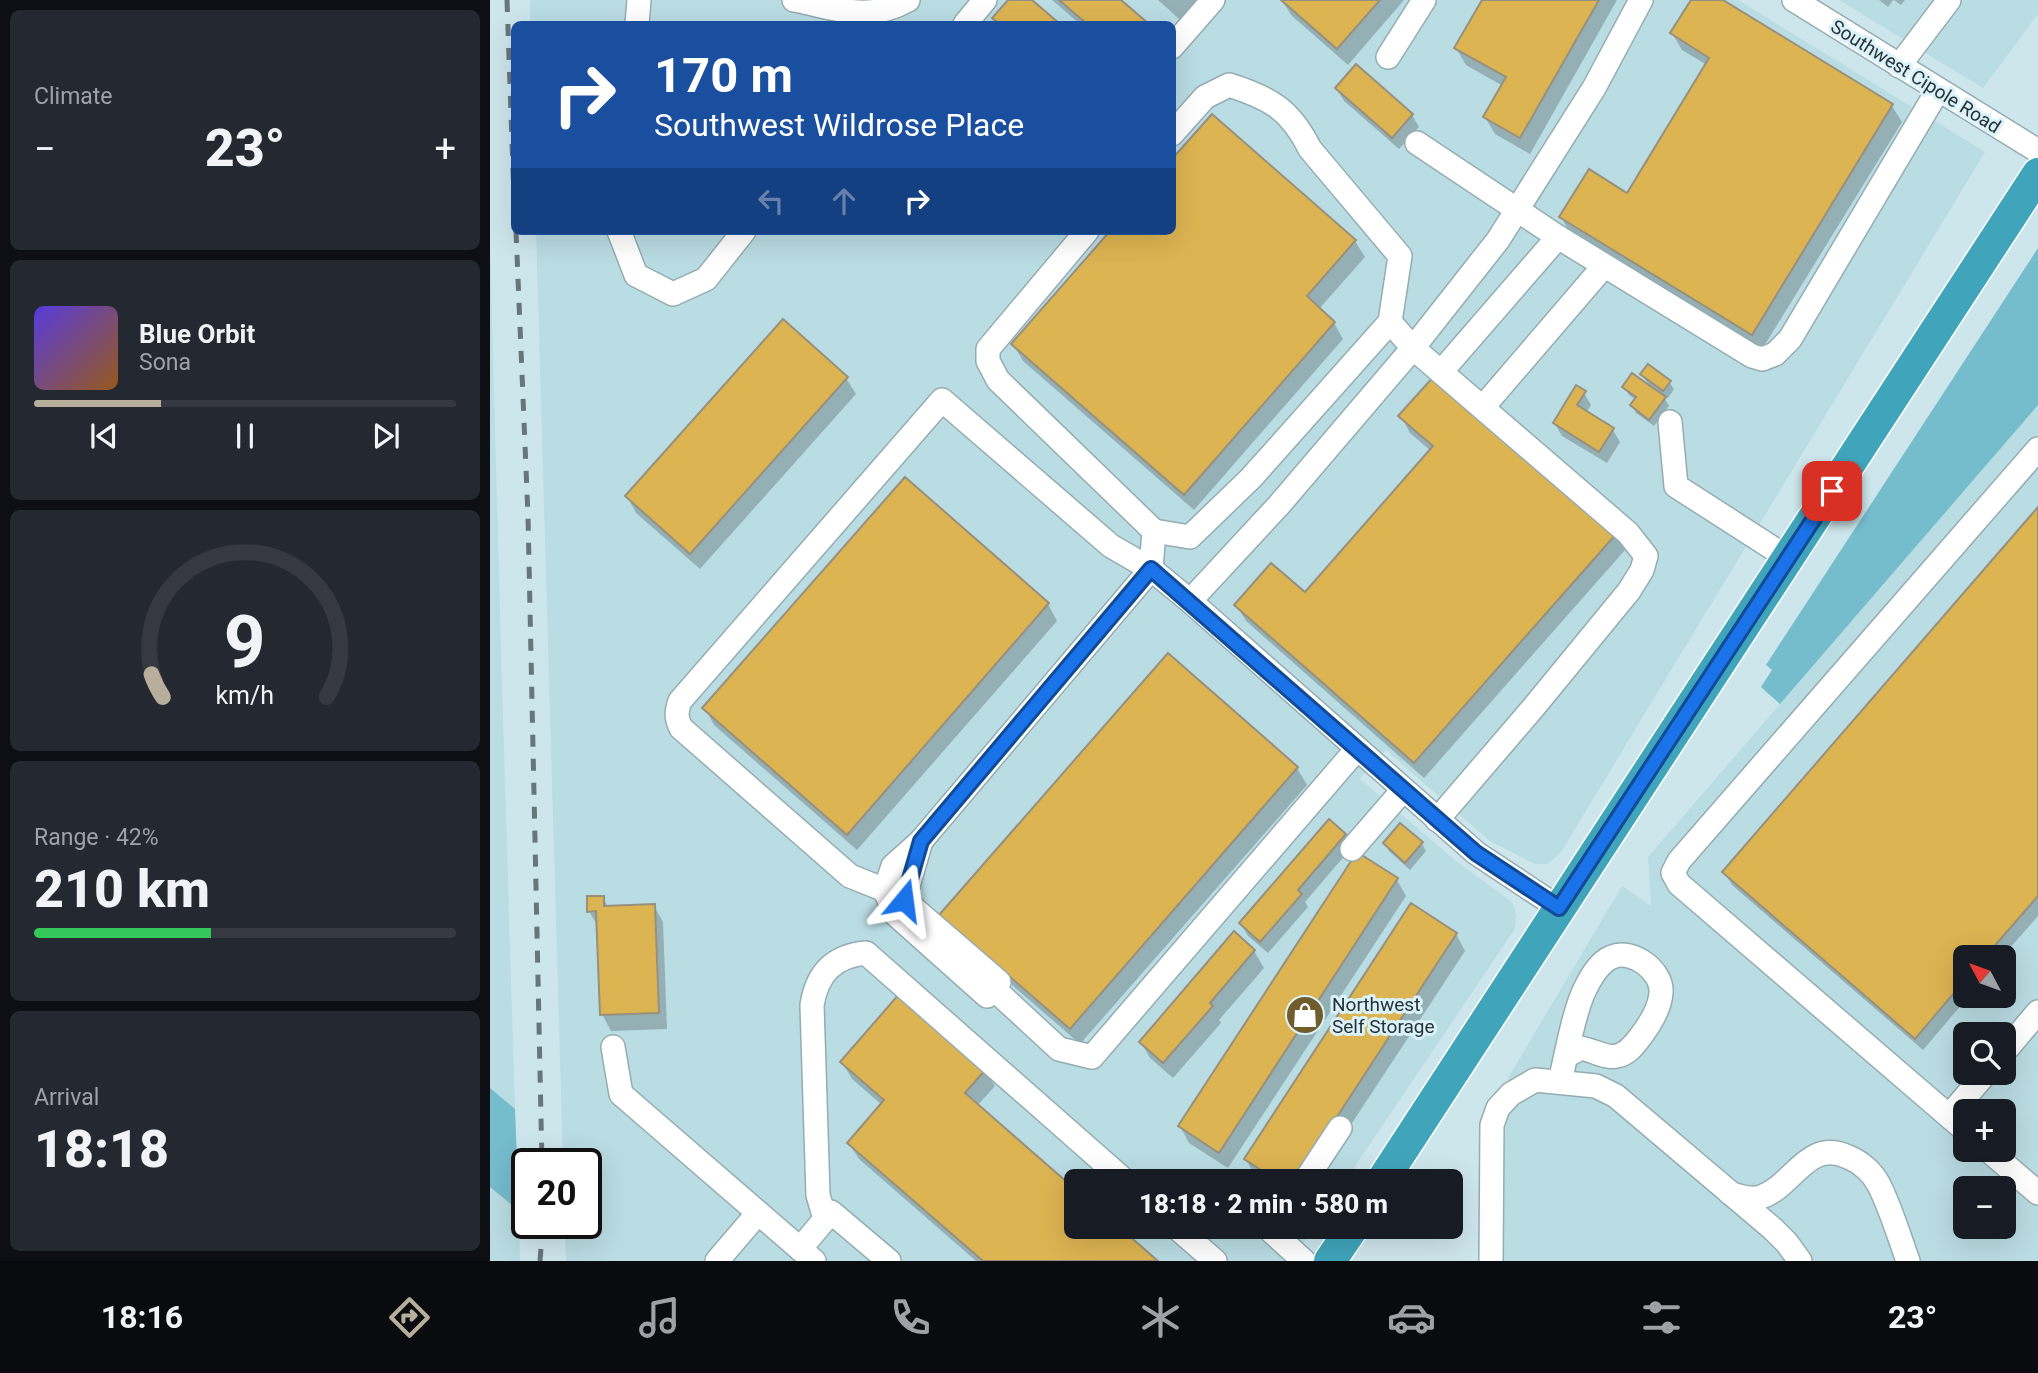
<!DOCTYPE html>
<html lang="en">
<head>
<meta charset="utf-8">
<style>
	:root { --surface:#171b24; --page:#242831; --text:#f1f3f6; --muted:#9ea1a6; --line:#363941; --accent:#b7af9b }
	body { margin:0; font-family:Roboto,sans-serif; background:var(--page); color:var(--text); height:100vh; display:flex; flex-direction:column; font-size:26px; white-space:nowrap }
	* { box-sizing:border-box; margin:0 }
	p { font-size:23px; color:var(--muted) }
	.icon { flex:none; width:38px; height:38px; fill:none; stroke:currentColor; stroke-width:2; stroke-linecap:round; stroke-linejoin:round }
	.map { position:relative; flex:1; overflow:hidden }
	.drawer { display:flex; flex-direction:column; gap:10px; padding:10px; background:#0d0f14; width:490px }
	.drawer>* { flex:none }
	.banner { position:absolute; left:21px; top:21px; width:665px; height:214px; border-radius:10px; box-shadow:0 7px 28px #0002; background:#1a4fa0; color:#fff; overflow:hidden }
	.needle { width:46px; rotate:311deg }
	.tools { position:absolute; left:1463px; top:945px; display:grid; gap:14px }
	.tools a { display:grid; place-items:center; width:63px; height:63px; border-radius:10px; background:var(--surface); box-shadow:0 7px 28px #0002; font-size:35px }
	.speed { position:absolute; left:21px; top:1148px; display:flex; gap:14px; font-size:35px; font-weight:700; text-align:center }
	.speed>* { display:grid; place-content:center; width:91px; height:91px; border-radius:50%; background:var(--surface); box-shadow:0 7px 28px #0002; line-height:1 }
	.speed .limit { border:4px solid #111; border-radius:10px; background:#fff; color:#111 }
	.pin { position:absolute; display:grid; place-items:center; width:60px; height:60px; color:#fff; margin:-30px; border-radius:14px; box-shadow:0 4px 10px #0006 }
	.me { position:absolute; width:77px; margin:-38px; rotate:16deg; stroke-linejoin:round; filter:drop-shadow(0 0 5px #0008) }
	.turn { display:flex; align-items:center; gap:24px; height:147px; padding:0 28px; font-size:32px }
	.turn .icon { width:91px; height:91px; stroke-width:2.5 }
	.turn b { display:block; font-size:49px; line-height:60px }
	.lanes { display:flex; align-items:center; height:66px; padding:0 28px; background:#0003; justify-content:center; gap:35px; direction:ltr }
	.lanes .off { opacity:.35 }
	.big { font-size:52px; font-weight:800; line-height:1.1 }
	.drawer .card { flex:1; display:flex; flex-direction:column; justify-content:center; gap:10px; min-width:0; padding:0 24px; border-radius:10px; background:var(--page) }
	.drawer .dial { align-items:center; gap:0 }
	.dial svg { height:182px; overflow:visible; fill:none; stroke:var(--line); stroke-width:7; stroke-linecap:round; text-anchor:middle }
	.dial text { fill:var(--text); stroke:none }
	.song { display:flex; align-items:center; gap:21px }
	.cover { width:84px; height:84px; border-radius:10px; background:linear-gradient(135deg,hsl(250 70% 55%),hsl(30 70% 35%)) }
	.played { height:7px; border-radius:4px; background:linear-gradient(90deg,var(--accent) 30%,var(--line) 30%) }
	.keys { display:flex; justify-content:space-around; direction:ltr }
	.heat { display:flex; justify-content:space-between; align-items:center; font-size:38px; direction:ltr }
	.charge { height:10px; border-radius:5px; background:linear-gradient(90deg,#34c759 42%,var(--line) 0) }
	.trip { position:absolute; left:574px; top:1169px; width:399px; height:70px; border-radius:10px; background:var(--surface); box-shadow:0 7px 28px #0002; font-weight:800; line-height:70px; text-align:center }
	.tabs { display:flex; height:112px; justify-content:space-around; align-items:center; background:#090b0e; color:var(--muted) }
	.tabs .icon { width:49px; height:49px }
	.tabs .current { color:var(--accent) }
	.tabs b { font-size:32px; color:var(--text) }
	main { display:flex; flex:1; min-height:0 }
	.map>svg:first-child { display:block }
</style>
</head>
<body>
<main>
<section class="drawer">
<div class="card"><p>Climate</p>
<div class="heat"><a>−</a><b class="big">23°</b><a>+</a></div>
</div>
<div class="card">
<div class="song"><i class="cover"></i><div><b>Blue Orbit</b><p>Sona</p></div></div>
<div class="played"></div>
<div class="keys"><svg class="icon" aria-label="previous" viewBox="0 0 24 24"><path d="M18 5L8 12l10 7zM5 5v14"/></svg><svg class="icon" aria-label="pause" viewBox="0 0 24 24"><path d="M8 5v14M16 5v14"/></svg><svg class="icon" aria-label="next" viewBox="0 0 24 24"><path d="M6 5l10 7-10 7zM19 5v14"/></svg></div>
</div>
<div class="card dial"><svg viewBox="0 0 100 80">
<path d="M14 69A42 42 0 1 1 86 69"/>
<path d="M14 69A42 42 0 0 1 9 59" stroke="#b7af9b"/>
<text x="50" y="56" font-size="32" font-weight="700">9</text>
<text x="50" y="72" font-size="11">km/h</text>
</svg></div>
<div class="card"><p>Range · 42%</p><b class="big">210 km</b><div class="charge"></div></div>
<div class="card"><p>Arrival</p><b class="big">18:18</b></div>
</section>
<div class="map">
<svg width="1548" height="1261" viewBox="0 0 1548 1261">
	<rect width="100%" height="100%" fill="#cde6ec"/>
	<g fill="#badce3" fill-rule="evenodd">
		<path d="M40 0H1248L1495 152 1071 852 1058 864H1045L1000 841 896 750 870 779 966 861 1022 902 1026 915 1025 929 855 1181H586V1227H824L801 1261H76L75 1223H96V1164H73L46 231H682V24H40Z"/>
		<path d="M1349 0H1548V14L1493 88Z"/>
		<path d="M0 246 12 683 25 1109 0 1088Z"/>
		<path d="M1548 405V1261H1009L1018 1078 1132 886 1161 906 1158 857ZM1475 957H1514V996H1475ZM1475 1034H1514V1073H1475ZM1475 1111H1514V1150H1475ZM1475 1188H1514V1227H1475Z"/>
		<path d="M0 1187 29 1211 30 1261H0Z"/>
	</g>
	<g fill="#75bccd">
		<path d="M1548 248V405L1290 704 1271 687 1282 670 1276 665Z"/>
		<path d="M0 1088 25 1109 29 1211 0 1187Z"/>
	</g>
	<g fill="#0003">
		<path d="M520 0H539L567 24H508L504 18Z"/>
		<path d="M562 0H628L656 24H590Z"/>
		<path d="M668 0H719L697 26Z"/>
		<path d="M792 0H914L858 65 801 15Z"/>
		<path d="M994 0H1127L1040 154 1005 134 995 117 1013 86 976 65 966 48Z"/>
		<path d="M1203 0H1230L1402 106 1412 122 1271 351 1081 234 1071 217 1137 195 1217 65 1192 50 1182 33Z"/>
		<path d="M1389 0H1403L1398 7Z"/>
		<path d="M1404 0H1415L1411 5Z"/>
		<path d="M847 89 922 115 929 127 909 149 854 101Z"/>
		<path d="M622 231 865 241 875 257 829 309 844 323 853 339 704 510 533 361 523 344Z"/>
		<path d="M1152 374 1179 382 1184 389 1178 398 1172 394 1179 406 1164 426 1146 413 1142 405 1146 400 1139 395 1134 387H1160Z"/>
		<path d="M356 378 366 394 210 569 146 513 137 496Z"/>
		<path d="M1094 393 1101 405 1096 413 1123 430 1130 442 1117 463 1072 436 1065 424Z"/>
		<path d="M911 416 1125 534 1135 550 934 778 756 621 746 605 815 595 941 451 920 433Z"/>
		<path d="M415 479 558 604 567 621 367 850 224 725 215 708Z"/>
		<path d="M1548 510V916L1512 957H1475V996H1479L1433 1050 1242 885 1235 873Z"/>
		<path d="M807 768 817 785 590 1044 461 932 451 915Z"/>
		<path d="M911 825 932 844 936 851 920 870 899 851 895 844Z"/>
		<path d="M855 835 862 847 815 902 818 907 778 953 758 936 751 924Z"/>
		<path d="M907 880 916 896 738 1168 699 1143 690 1126Z"/>
		<path d="M113 897 118 907 164 906 173 922 177 1029 121 1031 112 1014 108 927 99 911Z"/>
		<path d="M966 934 975 951 824 1181H774L765 1176 756 1159Z"/>
		<path d="M764 951 774 968 729 1020 731 1023 683 1078 660 1058 651 1042Z"/>
		<path d="M352 1062 495 1070 505 1086 487 1106 586 1192V1227H626L666 1261H486L369 1159 359 1143 392 1105 362 1079Z"/>
	</g>
	<g fill="#ddb452" stroke="#98907e" stroke-width="2">
		<path d="M518 0H542L570 24H510L502 18Z"/>
		<path d="M569 0H631L659 24H597Z"/>
		<path d="M791 0H890L847 49Z"/>
		<path d="M992 0H1109L1030 138 993 117 1016 77 964 48Z"/>
		<path d="M1201 0H1233L1403 104 1262 335 1069 217 1099 169 1137 193 1219 58 1180 33Z"/>
		<path d="M866 64 923 114 902 138 845 88Z"/>
		<path d="M722 114 866 240 817 296 845 322 694 495 521 344 620 231H682V159Z"/>
		<path d="M293 319 358 377 200 554 135 496Z"/>
		<path d="M1158 364 1181 381 1173 391 1150 374Z"/>
		<path d="M1142 373 1176 397 1159 420 1140 405 1146 397 1132 387Z"/>
		<path d="M946 374 1127 533 924 763 744 605 781 563 815 592 943 446 908 416Z"/>
		<path d="M1086 385 1096 391 1087 405 1124 428 1109 452 1063 423Z"/>
		<path d="M415 477 559 603 357 835 212 708Z"/>
		<path d="M1548 507V896L1495 957H1475V980L1425 1039 1232 872Z"/>
		<path d="M678 653 808 767 580 1029 449 915Z"/>
		<path d="M839 819 856 834 808 890 812 894 770 942 749 923Z"/>
		<path d="M910 823 933 842 915 863 893 843Z"/>
		<path d="M867 852 908 878 729 1153 688 1126Z"/>
		<path d="M97 896H114V906L165 904 169 1013 110 1015 106 911 97 912Z"/>
		<path d="M921 903 967 933 805 1181H788L754 1159Z"/>
		<path d="M744 931 765 950 720 1003 723 1006 673 1063 649 1042Z"/>
		<path d="M410 993 496 1069 475 1093 586 1190V1227H629L668 1261H493L357 1143 394 1100 350 1062Z"/>
	</g>
	<g fill="none" stroke-linecap="round" stroke-linejoin="round">
		<defs>
			<g id="minor">
				<path d="M304 0C346 8 378 23 418 0"/>
				<path d="M1304 0 1548 151"/>
				<path d="M147 24 149 0"/>
				<path d="M475 24 495 0"/>
				<path d="M682 47 723 0"/>
				<path d="M898 57 934 0"/>
				<path d="M1409 66 1459 0"/>
				<path d="M682 134 715 97 739 85C780 98 800 109 820 149L910 256 900 322 923 348 1138 533 1156 556 1152 570 1139 591 1043 708 947 820"/>
				<path d="M927 143 1068 237 1262 356 1272 359 1285 354 1300 339 1448 90"/>
				<path d="M129 231 146 275 183 294 216 279 254 231"/>
				<path d="M597 231 498 349V361L508 380 664 531 661 569 431 841 403 866 395 890 404 913 497 996 505 990 569 1049 602 1057 866 750"/>
				<path d="M951 372 1068 237"/>
				<path d="M993 407 1114 266"/>
				<path d="M1180 422 1186 486 1298 558"/>
				<path d="M664 531 700 537 761 478 900 322"/>
				<path d="M700 601 789 505 923 348 1008 240 1104 88 1151 0"/>
				<path d="M431 841 414 900 509 982 505 990"/>
				<path d="M862 849 913 790"/>
				<path d="M395 890 360 876 191 728C186 718 186 712 190 701L452 400 621 546 661 569 700 601 986 853 1069 908"/>
				<path d="M123 1047 131 1094 324 1261"/>
				<path d="M1514 1052 1548 1012"/>
				<path d="M1070 1082C1076 1056 1084 1011 1095 989 1101 977 1109 962 1122 957 1142 948 1173 971 1171 993 1170 1008 1160 1024 1151 1036 1145 1044 1138 1054 1127 1056 1116 1059 1103 1050 1091 1048L1076 1056"/>
				<path d="M1459 1116 1496 1073"/>
				<path d="M1475 1130 1189 884 1183 873 1189 861 1548 449"/>
				<path d="M1498 1150 1548 1193"/>
				<path d="M815 1181 850 1128"/>
				<path d="M1240 1193C1250 1197 1261 1200 1271 1197 1304 1186 1317 1138 1358 1157 1371 1162 1383 1173 1389 1185 1401 1209 1409 1236 1418 1261"/>
				<path d="M335 1219 328 1195 322 1005C327 974 343 956 376 953L635 1181"/>
				<path d="M686 1227 725 1261"/>
				<path d="M783 1227 781 1231 814 1261"/>
				<path d="M310 1249 341 1212 399 1261"/>
				<path d="M227 1261 268 1213"/>
				<path d="M1001 1261 1002 1125 1008 1108 1021 1094 1045 1080 1106 1086 1126 1096 1283 1229 1297 1243 1310 1261"/>
			</g>
			<g id="highway">
				<path d="M892 1181 1548 174"/>
				<path d="M840 1261 863 1227"/>
			</g>
		</defs>
		<use href="#minor" stroke="#94acb2" stroke-width="26"/>
		<use href="#highway" stroke="#fff" stroke-width="35"/>
		<use href="#minor" stroke="#fff" stroke-width="23"/>
		<use href="#highway" stroke="#40a5bb" stroke-width="32"/>
		<g stroke="#67767a" stroke-width="5" stroke-dasharray="12 12" stroke-linecap="butt">
			<path d="M17 0 24 198"/>
			<path d="M26 231 38 516 52 1164"/>
			<path d="M50 1261 53 1223"/>
		</g>
	</g>
	<g fill="none" stroke-linecap="round" stroke-linejoin="round">
		<defs>
			<path id="route" d="M414 900 431 841 661 569 986 853 1069 908 1342 491"/>
		</defs>
		<use href="#route" stroke="#114b97" stroke-width="18"/>
		<use href="#route" stroke="#1a73e8" stroke-width="12"/>
	</g>
	<defs>
		<symbol id="shop-disc" viewBox="-11 -11 22 22"><circle r="9.5" fill="#715c2c" stroke="#daf3fa"/><path d="M-5-2.5h2.3a2.7 3.5 0 0 1 5.4 0H5L5.5 6h-11ZM-1.5-2.5h3a1.5 2.3 0 0 0-3 0Z" fill="#fff"/></symbol>
	</defs>
	<g fill-rule="evenodd">
		<use href="#shop-disc" x="793" y="993" width="44" height="44"/>
	</g>
	<g text-anchor="middle" stroke-width="6" stroke-linejoin="round" paint-order="stroke">
		<g font-size="19" fill="#293335" stroke="#daf3fa">
			<text transform="translate(1426 76) rotate(32)" y="7">Southwest Cipole Road</text>
		</g>
		<g font-size="19" fill="#293335" stroke="#daf3fa" text-anchor="start">
			<text x="842" y="1011">Northwest<tspan x="842" dy="22">Self Storage</tspan></text>
		</g>
	</g>
</svg>
<div class="tools">
<a><svg class="needle" viewBox="-14 -14 28 28"><path d="M0-13l5 13h-10z" fill="#e53935"/><path d="M0 13l5-13h-10z" fill="#9ea1a6"/></svg></a>
<a><svg class="icon" aria-label="search" viewBox="0 0 24 24"><circle cx="10" cy="10" r="6"/><path d="M15 15l6 6"/></svg></a>
<a>+</a>
<a>−</a>
</div>
<div class="speed"><div class="limit">20</div></div>
<div class="pin" style="left:1342px;top:491px;background:#d93025"><svg class="icon" aria-label="arrive" viewBox="0 0 24 24"><path d="M6 21V4h12l-3 4 3 4H6"/></svg></div>
<svg class="me" style="left:414px;top:900px" viewBox="-20 -20 40 40"><path d="M0-17L14 15 0 8-14 15z" fill="#1a73e8" stroke="#fff" stroke-width="4"/></svg>
<div class="trip">18:18 · 2 min · 580 m</div>
<div class="banner">
<div class="turn"><svg class="icon" aria-label="right" viewBox="0 0 24 24"><path d="M7 20v-9h11M14 6l5 5-5 5"/></svg><div><b>170 m</b>Southwest Wildrose Place</div></div>
<div class="lanes"><svg class="icon off" aria-label="left" viewBox="0 0 24 24"><path d="M17 20v-9H6M10 6l-5 5 5 5"/></svg><svg class="icon off" aria-label="ahead" viewBox="0 0 24 24"><path d="M12 20V5M6 11l6-6 6 6"/></svg><svg class="icon" aria-label="right" viewBox="0 0 24 24"><path d="M7 20v-9h11M14 6l5 5-5 5"/></svg></div>
</div>
</div>
</main>
<nav class="tabs">
<b>18:16</b>
<svg class="icon current" aria-label="directions" viewBox="0 0 24 24"><path d="M12 3l9 9-9 9-9-9zM9 14v-3h6M13 9l2 2-2 2"/></svg>
<svg class="icon" aria-label="music" viewBox="0 0 24 24"><path d="M9 18V5l10-2v13"/><circle cx="6" cy="18" r="3"/><circle cx="16" cy="16" r="3"/></svg>
<svg class="icon" aria-label="phone" viewBox="0 0 24 24"><path d="M5 4h4l2 5-3 2q2 4 5 5l2-3 5 2v4C11 20 4 13 5 4z"/></svg>
<svg class="icon" aria-label="climate" viewBox="0 0 24 24"><path d="M12 3v18M4 7l16 10M4 17L20 7"/></svg>
<svg class="icon" aria-label="car" viewBox="0 0 24 24"><path d="M5 17H2v-5l4-1 3-4h7l3 4 3 1v5h-3M9 17h6M6 11h13"/><circle cx="7" cy="17" r="2"/><circle cx="17" cy="17" r="2"/></svg>
<svg class="icon" aria-label="filters" viewBox="0 0 24 24"><path d="M4 7h16M4 17h16"/><circle cx="9" cy="7" r="2"/><circle cx="15" cy="17" r="2"/></svg>
<b>23°</b>
</nav>
</body>
</html>
